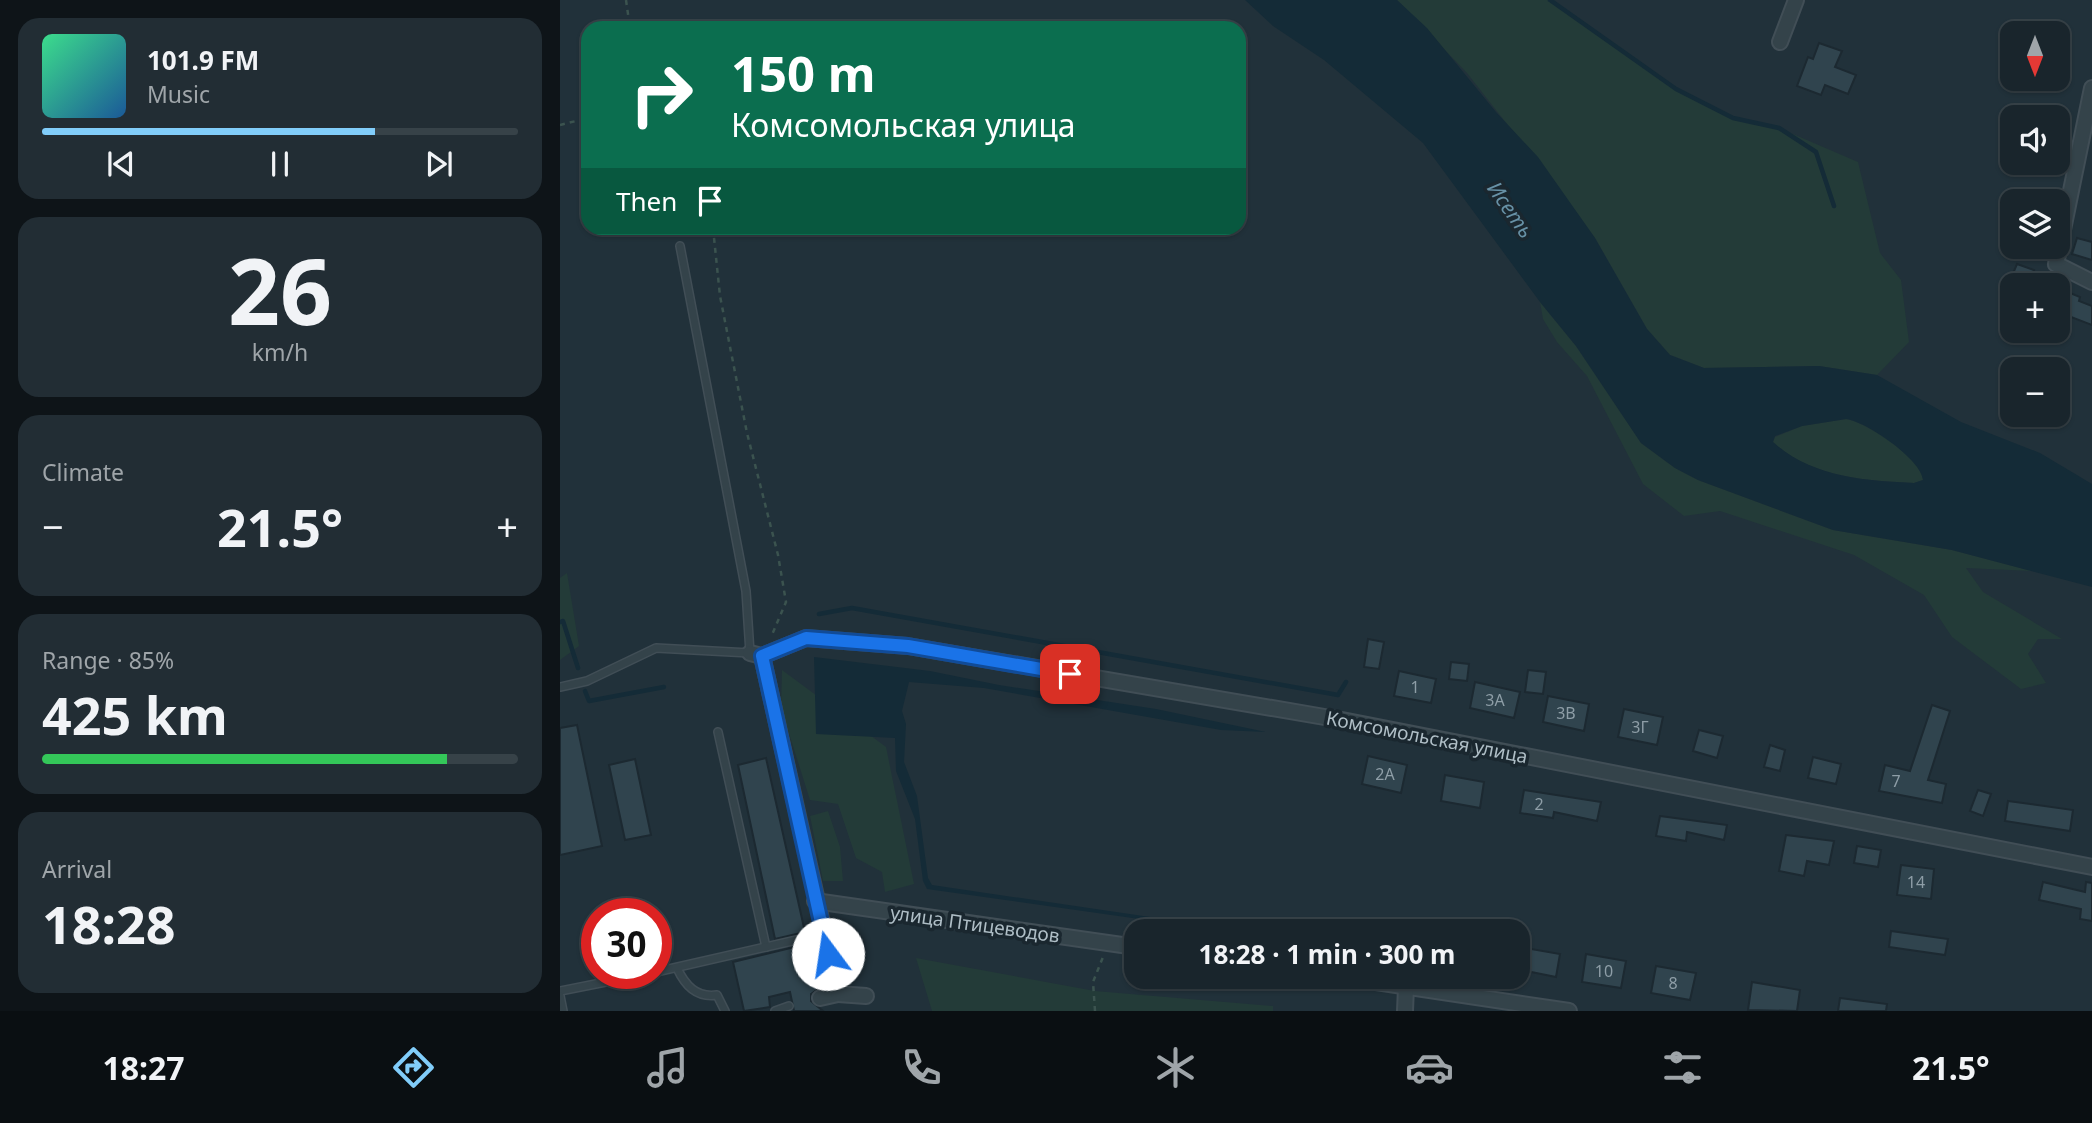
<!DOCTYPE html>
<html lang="en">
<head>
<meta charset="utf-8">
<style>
	:root { --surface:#19252c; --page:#222d34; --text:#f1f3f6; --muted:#9fa5a9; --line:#374248; --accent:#81cdfa }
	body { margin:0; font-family:"Noto Sans",sans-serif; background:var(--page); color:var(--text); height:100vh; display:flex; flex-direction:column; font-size:26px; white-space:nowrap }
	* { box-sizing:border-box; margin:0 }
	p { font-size:23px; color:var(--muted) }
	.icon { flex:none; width:38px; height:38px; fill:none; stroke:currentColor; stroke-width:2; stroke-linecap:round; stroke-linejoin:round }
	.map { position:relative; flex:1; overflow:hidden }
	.drawer { display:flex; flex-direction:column; gap:18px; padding:18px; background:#0e1418; width:560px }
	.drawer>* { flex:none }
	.hud { position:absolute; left:21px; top:21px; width:665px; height:214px; border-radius:21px; box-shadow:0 2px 5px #0004,0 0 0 2px var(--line); background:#0b6e4f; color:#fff; overflow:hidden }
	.needle { width:46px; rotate:180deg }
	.buttons { position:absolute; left:1440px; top:21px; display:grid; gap:14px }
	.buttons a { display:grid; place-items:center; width:70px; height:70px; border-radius:14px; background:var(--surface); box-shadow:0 2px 5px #0004,0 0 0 2px var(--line); font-size:35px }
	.speed { position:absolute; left:21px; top:898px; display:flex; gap:14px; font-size:35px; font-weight:700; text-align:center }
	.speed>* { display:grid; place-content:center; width:91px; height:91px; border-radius:50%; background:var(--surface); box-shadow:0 2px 5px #0004,0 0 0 2px var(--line); line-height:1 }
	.speed .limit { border:10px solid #d22; background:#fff; color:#111 }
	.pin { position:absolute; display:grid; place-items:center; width:60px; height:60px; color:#fff; margin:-30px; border-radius:14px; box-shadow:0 4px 10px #0006 }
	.me { position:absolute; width:77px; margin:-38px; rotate:346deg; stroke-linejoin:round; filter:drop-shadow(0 0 5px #0008) }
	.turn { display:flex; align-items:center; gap:24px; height:147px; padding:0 35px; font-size:32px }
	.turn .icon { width:91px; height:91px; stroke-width:2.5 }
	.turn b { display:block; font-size:49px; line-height:60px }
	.then { display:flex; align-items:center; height:66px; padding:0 35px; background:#0003; gap:14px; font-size:26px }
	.big { font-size:52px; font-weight:700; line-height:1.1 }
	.drawer .card { flex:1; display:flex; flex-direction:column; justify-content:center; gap:10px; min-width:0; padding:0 24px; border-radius:21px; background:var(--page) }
	.drawer .dial { align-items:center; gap:0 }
	.dial b { font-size:91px; line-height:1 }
	.song { display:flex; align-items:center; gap:21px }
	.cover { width:84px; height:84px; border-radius:10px; background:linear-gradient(135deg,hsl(150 70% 55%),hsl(210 70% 35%)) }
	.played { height:7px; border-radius:4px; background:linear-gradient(90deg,var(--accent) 70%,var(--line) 70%) }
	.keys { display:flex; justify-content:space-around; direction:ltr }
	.heat { display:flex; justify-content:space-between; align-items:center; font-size:38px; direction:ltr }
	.charge { height:10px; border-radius:5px; background:linear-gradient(90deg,#34c759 85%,var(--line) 0) }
	.trip { position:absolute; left:564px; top:919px; width:406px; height:70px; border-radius:21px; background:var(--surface); box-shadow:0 2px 5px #0004,0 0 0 2px var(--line); font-weight:700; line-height:70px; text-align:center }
	.dock { display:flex; height:112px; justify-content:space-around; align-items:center; background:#0a0f12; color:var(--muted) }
	.dock .icon { width:49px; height:49px }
	.dock .active { color:var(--accent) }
	.dock b { font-size:32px; color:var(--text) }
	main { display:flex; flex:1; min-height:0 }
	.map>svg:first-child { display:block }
</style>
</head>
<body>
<main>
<section class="drawer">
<div class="card">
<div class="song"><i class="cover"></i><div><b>101.9 FM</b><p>Music</p></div></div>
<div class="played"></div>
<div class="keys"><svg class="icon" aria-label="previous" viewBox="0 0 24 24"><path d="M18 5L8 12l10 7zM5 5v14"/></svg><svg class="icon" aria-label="pause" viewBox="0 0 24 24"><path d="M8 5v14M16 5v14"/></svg><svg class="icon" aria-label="next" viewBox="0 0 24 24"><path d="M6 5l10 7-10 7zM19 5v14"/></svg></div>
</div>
<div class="card dial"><b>26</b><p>km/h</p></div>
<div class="card"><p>Climate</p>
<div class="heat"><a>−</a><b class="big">21.5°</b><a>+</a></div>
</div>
<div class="card"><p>Range · 85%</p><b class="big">425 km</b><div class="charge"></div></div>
<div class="card"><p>Arrival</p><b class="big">18:28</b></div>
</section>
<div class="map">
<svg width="1532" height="1011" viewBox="0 0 1532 1011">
	<rect width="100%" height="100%" fill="#21313a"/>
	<g fill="#233b38">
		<path d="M837 0H990L1116 88 1173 118 1219 128 1298 162 1320 253 1341 280 1349 342 1317 375 1259 366 1144 368 1110 355 1087 329 1035 238 1016 212 907 73Z"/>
		<path d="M980 302 1016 346 1081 443 1115 468 1138 480 1273 530 1392 550 1472 571 1406 568 1423 592 1502 639H1478L1468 654 1486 683 1461 689 1392 637 1364 595 1294 555 1160 511 1124 516 1083 484 1027 376 997 342 983 319Z"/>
		<path d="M1286 419C1306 422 1362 459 1363 480L1354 483C1306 481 1249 477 1213 442L1215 437 1242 426Z"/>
		<path d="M7 573 19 646 0 660V578Z"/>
		<path d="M222 670 326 747 354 884 325 892 322 872 296 858 278 804 250 800 221 708Z"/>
		<path d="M268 811 280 847 283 881H263L250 816Z"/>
		<path d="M356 958 535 991 713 1006V1011H372Z"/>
	</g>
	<g fill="#142b37" fill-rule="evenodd">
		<path d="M685 0H837L867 28 936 112 978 157 1035 238 1087 329 1110 355 1144 368 1259 366 1317 375 1401 422 1480 453 1532 484V587L1392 550 1273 530 1138 480 1115 468 1081 443 1016 346 980 302 863 143 764 60 713 26ZM1286 419C1306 421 1362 460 1363 480L1354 483C1305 481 1251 477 1213 442L1215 436 1242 426Z"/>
		<path d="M254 657 370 671 439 685 596 709 706 732 661 730 424 688 349 682 342 711 346 724 344 762 357 796 368 878 372 885 685 931H664L367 889 363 881 355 819 336 771 335 738 256 734Z"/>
	</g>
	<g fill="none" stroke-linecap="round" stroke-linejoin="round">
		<g stroke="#142b37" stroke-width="4.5">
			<path d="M990 0 1116 89 1173 118 1219 128 1256 152 1274 206"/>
			<path d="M259 614 292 608 778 695 786 682"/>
			<path d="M0 622 3 621 18 668"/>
			<path d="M25 691 29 701 104 687"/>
		</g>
	</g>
	<g fill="#30444e" stroke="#1c2931" stroke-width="2">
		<path d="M1259 43 1282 51 1275 67 1296 75 1288 94 1265 85 1261 95 1237 86 1248 57 1253 59Z"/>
		<path d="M1517 238 1532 242V260L1512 254Z"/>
		<path d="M1457 264 1474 270 1468 285H1448Z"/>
		<path d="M1498 288 1520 297 1519 301 1532 306V325L1498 312Z"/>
		<path d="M808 639 824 642 819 669 804 667Z"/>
		<path d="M891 662 909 664 907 681 889 679Z"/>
		<path d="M968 670 986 672 983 694 965 692Z"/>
		<path d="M839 671 876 679 871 703 834 696Z"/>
		<path d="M915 682 960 692 954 718 910 708Z"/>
		<path d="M988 696 1029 704 1024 731 983 722Z"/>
		<path d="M1372 705 1390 711 1368 780 1386 784 1382 803 1319 791 1325 765 1350 771Z"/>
		<path d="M1064 709 1103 717 1097 745 1058 737Z"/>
		<path d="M17 725 42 846 0 855V728Z"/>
		<path d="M1139 730 1163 736 1157 758 1133 751Z"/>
		<path d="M1210 745 1225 750 1220 771 1204 767Z"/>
		<path d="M808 756 847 765 841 793 802 784Z"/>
		<path d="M1253 757 1281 764 1276 784 1248 778Z"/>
		<path d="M206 758 245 932 215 939 178 765Z"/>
		<path d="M75 759 91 835 65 840 49 765Z"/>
		<path d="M885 775 924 782 920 808 881 801Z"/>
		<path d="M964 790 1041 802 1037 821 994 812 993 818 960 813Z"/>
		<path d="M1418 790 1431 794 1423 816 1410 811Z"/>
		<path d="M1448 801 1513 810 1510 831 1445 821Z"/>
		<path d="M1100 816 1167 825 1164 840 1127 832 1126 841 1096 836Z"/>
		<path d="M1226 835 1274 841 1269 865 1247 861 1244 876 1219 871Z"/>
		<path d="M1297 846 1321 850 1318 867 1294 863Z"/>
		<path d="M1341 865 1374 869 1371 899 1337 895Z"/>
		<path d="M1483 882 1525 892 1526 882 1532 883V921L1520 919 1521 909 1479 900Z"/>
		<path d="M1331 931 1388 939 1385 955 1329 947Z"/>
		<path d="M247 944 258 989 251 994V1001L263 1011H234L230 992 209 997 210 1007 184 1011 173 962Z"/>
		<path d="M959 947 1000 954 996 977 957 969Z"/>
		<path d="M1026 954 1066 961 1061 988 1022 982Z"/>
		<path d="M1096 966 1136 973 1130 1000 1091 993Z"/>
		<path d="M1192 982 1240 990 1237 1011 1188 1010Z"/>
		<path d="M1280 998 1327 1004 1326 1011H1278Z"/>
	</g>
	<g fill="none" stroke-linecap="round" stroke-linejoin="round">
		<defs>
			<g id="service">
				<path d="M0 687 27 681 96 648 190 653 186 591 120 246"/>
				<path d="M158 732 206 947"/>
				<path d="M117 968C125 985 136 998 157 995L165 1011"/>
				<path d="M96 972 263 934"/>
				<path d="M0 991 91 973"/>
				<path d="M0 996 3 1011"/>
				<path d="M215 1011 229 1006"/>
			</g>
			<g id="minor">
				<path d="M1220 42 1236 0"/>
				<path d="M1532 88 1496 264 1532 282"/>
				<path d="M190 653 202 656 278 994 260 998"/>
				<path d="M202 656 246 638 348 646 782 720 1532 867"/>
				<path d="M255 901 576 947"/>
				<path d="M776 976 1009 1011"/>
				<path d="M278 994 306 996"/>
				<path d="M845 1011 846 987"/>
			</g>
		</defs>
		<use href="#service" stroke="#414e56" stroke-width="10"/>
		<use href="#minor" stroke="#414e56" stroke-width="18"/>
		<g stroke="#3b534f" stroke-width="2.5" stroke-dasharray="5 5" stroke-linecap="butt">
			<path d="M66 0 70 28"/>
			<path d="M0 125 28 118"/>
			<path d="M153 228 160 296 187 433 218 555 226 602 211 637"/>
			<path d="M535 1011 533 982 543 957"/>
		</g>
		<use href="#service" stroke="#34434a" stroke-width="7"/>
		<use href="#minor" stroke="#34434a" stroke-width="14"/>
	</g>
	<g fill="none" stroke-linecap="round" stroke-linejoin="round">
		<defs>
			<path id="route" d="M268 954 202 656 246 638 348 646 510 674"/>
		</defs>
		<use href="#route" stroke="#114b97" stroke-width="18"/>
		<use href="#route" stroke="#1a73e8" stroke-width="12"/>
	</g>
	<g text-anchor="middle" stroke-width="7" stroke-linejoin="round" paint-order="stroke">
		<g font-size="16" fill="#8e9ea7">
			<text x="855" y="693">1</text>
			<text x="935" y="706">3А</text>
			<text x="1006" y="719">3В</text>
			<text x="1080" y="733">3Г</text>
			<text x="825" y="780">2А</text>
			<text x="1336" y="787">7</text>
			<text x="979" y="810">2</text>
			<text x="1356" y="888">14</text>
			<text x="1044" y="977">10</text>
			<text x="1113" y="989">8</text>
		</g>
		<g font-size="19" fill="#afbec6" stroke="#1a272f">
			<text transform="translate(867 737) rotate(11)" y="7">Комсомольская улица</text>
			<text transform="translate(415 924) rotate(8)" y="7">улица Птицеводов</text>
		</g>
		<g font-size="21" font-style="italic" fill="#6791a6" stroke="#1a272f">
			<text transform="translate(950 210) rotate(55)" y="7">Исеть</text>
		</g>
	</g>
</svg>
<div class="buttons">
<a><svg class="needle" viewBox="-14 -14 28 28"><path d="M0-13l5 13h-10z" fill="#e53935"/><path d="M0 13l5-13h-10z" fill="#9fa5a9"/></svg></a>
<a><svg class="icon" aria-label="sound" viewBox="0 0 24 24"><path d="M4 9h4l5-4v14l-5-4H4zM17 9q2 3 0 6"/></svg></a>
<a><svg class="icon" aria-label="layers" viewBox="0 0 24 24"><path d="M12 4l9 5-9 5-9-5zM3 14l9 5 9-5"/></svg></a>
<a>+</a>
<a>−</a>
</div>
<div class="speed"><div class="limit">30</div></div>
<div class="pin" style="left:510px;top:674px;background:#d93025"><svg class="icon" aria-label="arrive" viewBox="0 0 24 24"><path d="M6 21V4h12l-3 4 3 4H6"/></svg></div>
<svg class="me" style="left:268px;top:954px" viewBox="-20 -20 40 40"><circle r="19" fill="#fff"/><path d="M0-13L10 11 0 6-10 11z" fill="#1a73e8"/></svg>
<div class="trip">18:28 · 1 min · 300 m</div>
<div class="hud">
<div class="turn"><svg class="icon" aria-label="right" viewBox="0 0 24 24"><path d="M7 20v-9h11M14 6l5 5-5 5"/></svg><div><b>150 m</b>Комсомольская улица</div></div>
<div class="then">Then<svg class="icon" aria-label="arrive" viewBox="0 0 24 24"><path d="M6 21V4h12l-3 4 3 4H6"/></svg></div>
</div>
</div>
</main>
<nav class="dock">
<b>18:27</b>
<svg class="icon active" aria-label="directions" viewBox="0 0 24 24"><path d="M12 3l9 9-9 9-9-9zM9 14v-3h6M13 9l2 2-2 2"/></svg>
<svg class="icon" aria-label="music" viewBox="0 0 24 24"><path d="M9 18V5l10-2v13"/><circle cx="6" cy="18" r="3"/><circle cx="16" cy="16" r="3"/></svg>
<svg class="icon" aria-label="phone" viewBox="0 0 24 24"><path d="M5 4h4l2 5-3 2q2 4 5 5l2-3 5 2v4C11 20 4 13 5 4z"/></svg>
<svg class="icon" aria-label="climate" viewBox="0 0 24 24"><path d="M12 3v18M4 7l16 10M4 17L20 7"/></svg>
<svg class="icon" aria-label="car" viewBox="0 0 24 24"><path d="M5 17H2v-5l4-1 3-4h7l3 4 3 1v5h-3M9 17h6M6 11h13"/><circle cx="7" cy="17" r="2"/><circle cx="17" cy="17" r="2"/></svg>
<svg class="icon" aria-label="filters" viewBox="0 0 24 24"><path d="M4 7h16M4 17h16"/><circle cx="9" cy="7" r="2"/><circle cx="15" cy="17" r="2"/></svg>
<b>21.5°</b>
</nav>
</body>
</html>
